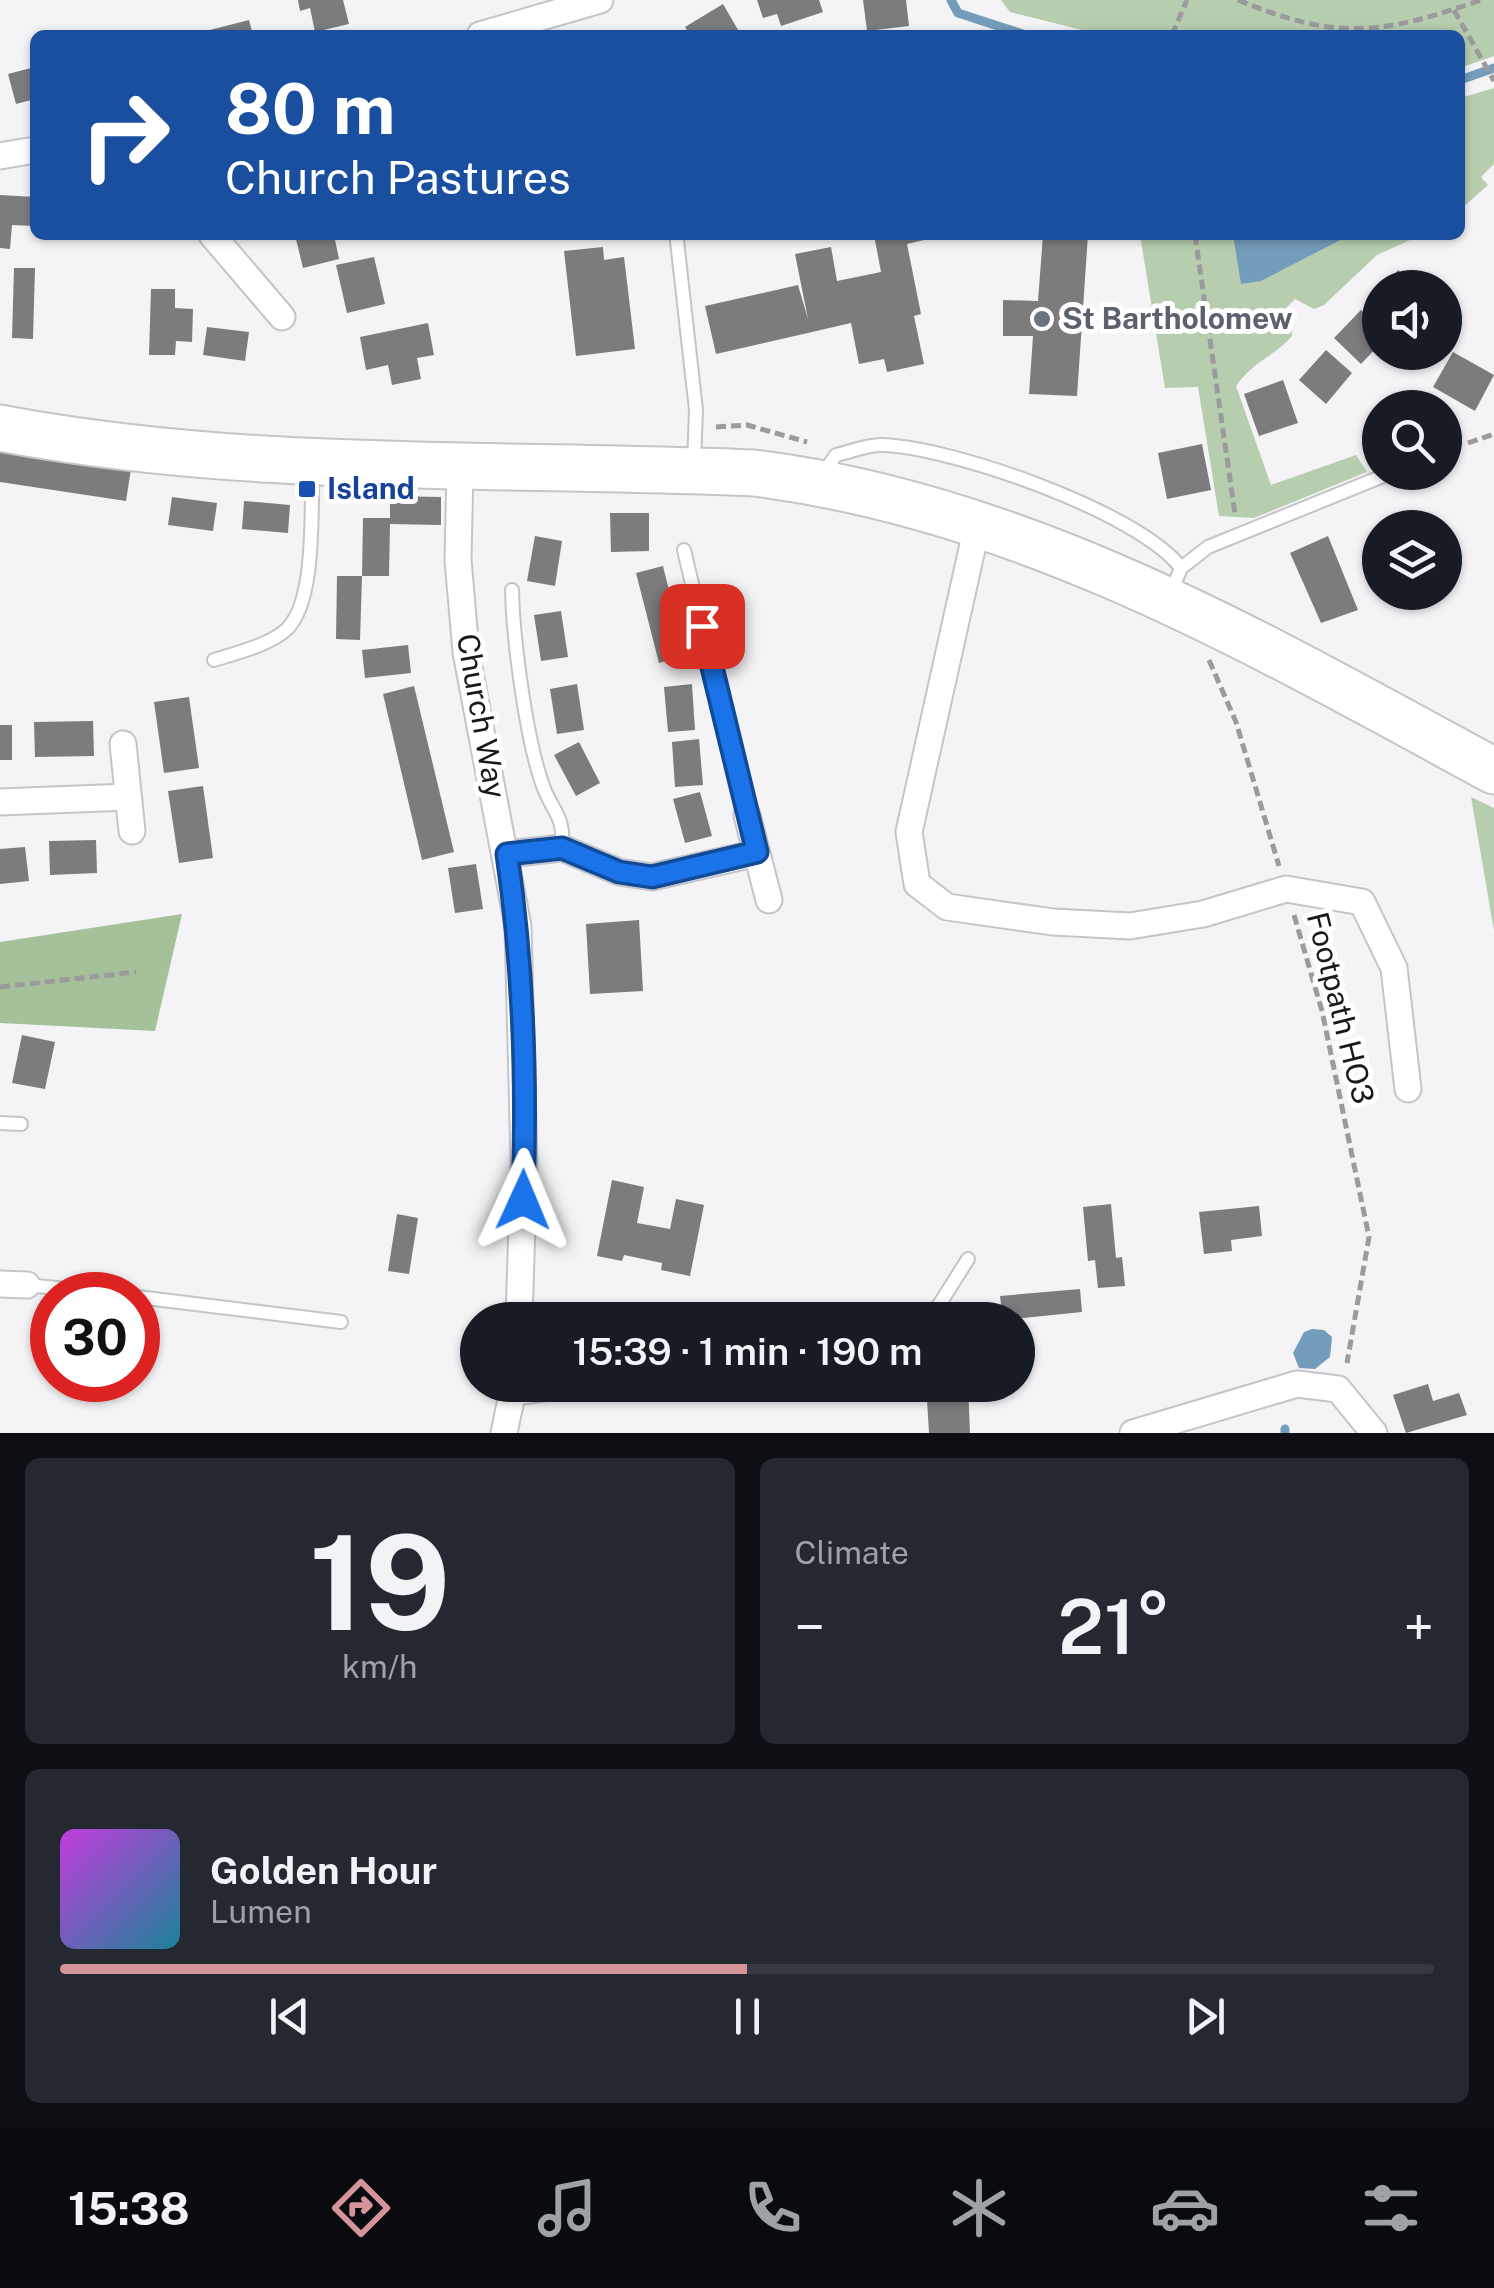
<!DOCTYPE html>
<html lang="en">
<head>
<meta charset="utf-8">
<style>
	:root { --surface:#171b24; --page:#242831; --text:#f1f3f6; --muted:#9ea1a6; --line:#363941; --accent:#d59499 }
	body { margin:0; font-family:"Public Sans",sans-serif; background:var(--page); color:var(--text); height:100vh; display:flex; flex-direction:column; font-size:38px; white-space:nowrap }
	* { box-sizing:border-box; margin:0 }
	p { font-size:32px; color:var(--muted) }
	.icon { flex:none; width:55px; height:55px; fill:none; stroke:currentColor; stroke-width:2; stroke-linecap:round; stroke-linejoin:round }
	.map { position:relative; height:1433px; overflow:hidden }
	.side { display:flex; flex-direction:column; gap:25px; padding:25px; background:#0d0f14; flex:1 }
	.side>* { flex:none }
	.top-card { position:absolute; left:30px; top:30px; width:1435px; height:210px; border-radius:15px; box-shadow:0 2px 8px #0004; background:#1a4fa0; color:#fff; overflow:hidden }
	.buttons { position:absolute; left:1362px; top:270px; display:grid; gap:20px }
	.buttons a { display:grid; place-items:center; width:100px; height:100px; border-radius:50%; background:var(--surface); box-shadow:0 2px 8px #0004; font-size:50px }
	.speed { position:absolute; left:30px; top:1272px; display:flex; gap:20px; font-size:50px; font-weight:700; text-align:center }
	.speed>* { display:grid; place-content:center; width:130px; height:130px; border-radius:50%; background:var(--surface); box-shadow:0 2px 8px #0004; line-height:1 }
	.speed .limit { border:15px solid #d22; background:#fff; color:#111 }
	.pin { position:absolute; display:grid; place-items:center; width:85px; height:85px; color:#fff; margin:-42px; border-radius:20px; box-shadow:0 5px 15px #0006 }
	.me { position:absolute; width:110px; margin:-55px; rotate:1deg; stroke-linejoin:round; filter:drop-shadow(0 0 8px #0008) }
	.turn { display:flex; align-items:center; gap:35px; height:210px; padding:0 30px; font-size:45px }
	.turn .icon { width:130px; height:130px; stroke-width:2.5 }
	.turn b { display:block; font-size:70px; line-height:85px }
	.big { font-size:75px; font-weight:600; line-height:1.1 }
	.side .card { flex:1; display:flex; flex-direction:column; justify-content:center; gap:15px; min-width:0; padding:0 35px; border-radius:15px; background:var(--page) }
	.side .dial { align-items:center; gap:0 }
	.dial b { font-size:130px; line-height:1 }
	.song { display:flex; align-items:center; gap:30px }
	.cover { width:120px; height:120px; border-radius:15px; background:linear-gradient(135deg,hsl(290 70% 55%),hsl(190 70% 35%)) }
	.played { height:10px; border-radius:5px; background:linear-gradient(90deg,var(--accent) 50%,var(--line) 50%) }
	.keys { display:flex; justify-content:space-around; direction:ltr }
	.heat { display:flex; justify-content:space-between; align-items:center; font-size:55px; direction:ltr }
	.side .tiles { flex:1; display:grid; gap:25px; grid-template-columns:1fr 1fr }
	.card:last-child { grid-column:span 2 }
	.trip { position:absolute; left:460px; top:1302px; width:575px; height:100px; border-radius:50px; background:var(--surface); box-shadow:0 2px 8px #0004; font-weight:600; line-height:100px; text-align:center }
	.dock { display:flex; height:160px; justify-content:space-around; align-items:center; background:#090b0e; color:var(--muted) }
	.dock .icon { width:70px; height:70px }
	.dock .on { color:var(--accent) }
	.dock b { font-size:45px; color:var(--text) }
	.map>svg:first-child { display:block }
</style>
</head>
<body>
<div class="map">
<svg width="1494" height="1433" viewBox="0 0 1494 1433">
	<rect width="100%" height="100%" fill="#f4f4f7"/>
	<g fill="#b7ceae">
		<path d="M1001 0H1494V56L1460 68V35H1102L1010 12Z"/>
		<path d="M1494 88V164L1481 177 1488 185 1460 210V98Z"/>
		<path d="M1140 235H1421L1377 255 1324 305 1314 309 1295 299 1281 313 1292 327V336C1273 358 1255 359 1236 386L1271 485 1356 455 1367 472 1254 518 1219 516 1198 387 1165 388Z"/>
		<path d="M1471 797 1494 808V931Z"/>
	</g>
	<path fill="#a5c199" d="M182 914 155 1031 0 1023V942Z"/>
	<g fill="#749cbb">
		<path d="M1233 235H1350L1261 281 1241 284Z"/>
		<path d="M1312 1329 1324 1330 1332 1337 1330 1357 1315 1369 1299 1368 1293 1353 1304 1332Z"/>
	</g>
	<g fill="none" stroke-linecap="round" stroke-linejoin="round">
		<g stroke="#749cbb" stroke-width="9">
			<path d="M951 0 958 13 1026 35"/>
			<path d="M1460 80 1494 68"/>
			<path d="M1285 1429V1433"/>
		</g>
	</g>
	<g fill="#7c7c7e">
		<path d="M298 0H343L349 24 315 32 310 8 300 11Z"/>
		<path d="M757 0H819L823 12 781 26 777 14 763 18Z"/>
		<path d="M863 0H906L909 26 867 31Z"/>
		<path d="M723 4 741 35H690L685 27Z"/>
		<path d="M249 20 253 35H212L210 30Z"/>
		<path d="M35 67V99L16 104 8 74Z"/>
		<path d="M0 195 35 197V226L12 225 10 249 0 248Z"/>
		<path d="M295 235H334L339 259 303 268Z"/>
		<path d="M874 235H945L907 244 921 314 914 316 924 364 887 372 884 359 859 364 851 323 716 354 705 306 798 285 808 319 795 254 831 247 837 281 881 272Z"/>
		<path d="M1043 235H1088L1077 396 1029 394 1033 336H1003V300L1038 301Z"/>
		<path d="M603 247 604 260 624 257 635 349 576 356 564 251Z"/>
		<path d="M374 257 385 304 347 313 336 265Z"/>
		<path d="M14 268H35L33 339 12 338Z"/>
		<path d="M1398 270 1420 288H1384Z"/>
		<path d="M151 289H175V308L193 309 192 342 176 341 175 355H149Z"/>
		<path d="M1361 310 1380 328V344L1361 364 1334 338Z"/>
		<path d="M428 323 434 355 417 358 421 379 392 385 388 365 366 370 360 337Z"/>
		<path d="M207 327 249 332 245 361 203 355Z"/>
		<path d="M1326 350 1352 373 1326 404 1299 380Z"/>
		<path d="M1453 352 1494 375 1475 411 1433 387Z"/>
		<path d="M1283 380 1298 423 1259 436 1244 394Z"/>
		<path d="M1202 444 1211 490 1167 499 1158 453Z"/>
		<path d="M0 451 131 469 126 501 0 482Z"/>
		<path d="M390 496 441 497V525L390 524 389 576H362L363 518H390Z"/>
		<path d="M172 497 217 503 213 531 168 525Z"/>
		<path d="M244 501 290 505 288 533 242 529Z"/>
		<path d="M610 513H649V551L611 552Z"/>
		<path d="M535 536 562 541 555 586 527 581Z"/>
		<path d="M1328 536 1358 610 1321 623 1290 553Z"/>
		<path d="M663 566 685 656 659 663 636 573Z"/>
		<path d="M337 576H362L360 640 336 639Z"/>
		<path d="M561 611 568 657 541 661 534 615Z"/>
		<path d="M408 645 411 673 365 678 362 650Z"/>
		<path d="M577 684 584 730 557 734 550 689Z"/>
		<path d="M692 684 695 730 668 732 664 687Z"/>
		<path d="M414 686 454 852 422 860 383 694Z"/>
		<path d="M189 697 199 768 164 773 154 702Z"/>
		<path d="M93 721 94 756 35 757 34 722Z"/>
		<rect x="0" y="725" width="12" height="35"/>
		<path d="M699 739 703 785 675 787 672 742Z"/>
		<path d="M579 742 600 783 576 796 554 755Z"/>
		<path d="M203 786 213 858 179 863 168 791Z"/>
		<path d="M700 792 712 836 685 843 673 799Z"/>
		<path d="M96 840 97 873 50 875 49 841Z"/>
		<path d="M25 847 29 881 0 884V849Z"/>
		<path d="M476 864 483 909 455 913 448 868Z"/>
		<path d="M639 920 643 991 590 994 586 924Z"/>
		<path d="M22 1035 55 1042 45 1089 12 1083Z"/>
		<path d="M612 1180 644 1187 637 1223 670 1229 676 1199 704 1205 690 1276 661 1270 662 1263 624 1255 622 1261 597 1256Z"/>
		<path d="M1111 1204 1116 1258 1122 1257 1125 1286 1098 1288 1095 1260 1088 1261 1083 1207Z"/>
		<path d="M1259 1206 1262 1236 1231 1240 1232 1251 1204 1254 1199 1212Z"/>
		<path d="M397 1214 418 1218 409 1274 388 1271Z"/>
		<path d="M1080 1289 1082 1312 1003 1320 1000 1296Z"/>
		<path d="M1428 1384 1433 1401 1459 1393 1467 1415 1406 1433 1393 1395Z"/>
		<path d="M890 1385H968L970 1433H929L927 1400 891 1402Z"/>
	</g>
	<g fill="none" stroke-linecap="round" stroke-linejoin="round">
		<defs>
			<g id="lane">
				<path d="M677 241 696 410 694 462"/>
				<path d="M1445 451 1448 449"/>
				<path d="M822 475 836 455C850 452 866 445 881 445 950 446 1141 513 1181 568L1170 595"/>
				<path d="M684 550 747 815"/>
				<path d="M1181 568 1208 547 1393 472"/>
				<path d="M512 590C513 639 526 737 542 783 551 811 565 814 562 848"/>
				<path d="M214 660C236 653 270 645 287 629 317 599 310 508 313 467"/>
				<path d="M0 1123 21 1124"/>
				<path d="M27 1285 124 1295"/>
				<path d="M138 1297 341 1322"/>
				<path d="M921 1320 939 1305 968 1259"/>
				<path d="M513 1399 607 1385"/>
			</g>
			<g id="street">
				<path d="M480 35 600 0"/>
				<path d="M0 156 35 150"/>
				<path d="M212 235 282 317"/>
				<path d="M460 470 458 560 466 652 518 926 524 1161 519 1320"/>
				<path d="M978 522 909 832 917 884 947 907 1053 922 1130 926 1203 914 1286 889 1362 902 1394 968 1408 1089"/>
				<path d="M123 744 132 831"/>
				<path d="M0 802 128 797"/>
				<path d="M747 815 769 900"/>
				<path d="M507 854 562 848 619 872 652 877 757 853"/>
				<path d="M0 1284 27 1285"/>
				<path d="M504 1433 514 1385"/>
				<path d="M1133 1433 1297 1384 1338 1389 1374 1433"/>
			</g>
			<path id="highway" d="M0 428C250 475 501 462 754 473 1025 507 1258 643 1494 771"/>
		</defs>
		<use href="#lane" stroke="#c5c5c8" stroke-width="16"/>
		<use href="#street" stroke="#c5c5c8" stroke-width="29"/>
		<use href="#highway" stroke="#c5c5c8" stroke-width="49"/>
		<g stroke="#9b9b9e" stroke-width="5" stroke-dasharray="10 5" stroke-linecap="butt">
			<path d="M1238 0C1337 41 1381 35 1481 0"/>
			<path d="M1454 10 1494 81"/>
			<path d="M1172 35 1187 0"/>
			<path d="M1195 235 1235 514"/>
			<path d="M716 427 747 425 807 442"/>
			<path d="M1468 443 1494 434"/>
			<path d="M1209 660 1236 722 1279 866"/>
			<path d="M1294 915 1322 1011 1369 1237 1347 1363"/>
			<path d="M0 987 136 972"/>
		</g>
		<use href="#lane" stroke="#fff" stroke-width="12"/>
		<use href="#street" stroke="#fff" stroke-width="25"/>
		<use href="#highway" stroke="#fff" stroke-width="45"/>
	</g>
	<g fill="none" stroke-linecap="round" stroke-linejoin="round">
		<defs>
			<path id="route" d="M523 1200C527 1085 524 969 507 854L562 848 619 872 652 877 757 852 702 626"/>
		</defs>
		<use href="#route" stroke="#114b97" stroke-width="25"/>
		<use href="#route" stroke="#1a73e8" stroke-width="18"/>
	</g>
	<circle fill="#6b7280" stroke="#fff" stroke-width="4" cx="1042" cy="319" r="10"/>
	<rect fill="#1a4fb4" stroke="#fff" stroke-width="4" x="297" y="479" width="20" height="20" rx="5"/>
	<g text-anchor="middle" stroke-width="10" stroke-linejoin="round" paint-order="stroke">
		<g font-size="30" font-weight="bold" fill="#5b616d" stroke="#fff" text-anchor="start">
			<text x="1062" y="329">St Bartholomew</text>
		</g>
		<g font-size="30" font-weight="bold" fill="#164399" stroke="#fff" text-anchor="start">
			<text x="327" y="499">Island</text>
		</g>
		<g font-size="30" fill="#181819" stroke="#fff">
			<text transform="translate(481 716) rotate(80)" y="10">Church Way</text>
			<text transform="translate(1340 1008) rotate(76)" y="10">Footpath HO3</text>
		</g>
	</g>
</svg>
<div class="buttons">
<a><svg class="icon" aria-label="sound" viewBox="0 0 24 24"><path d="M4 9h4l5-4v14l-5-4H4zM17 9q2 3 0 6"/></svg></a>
<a><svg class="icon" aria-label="search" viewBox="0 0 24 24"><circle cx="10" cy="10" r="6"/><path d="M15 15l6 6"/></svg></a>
<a><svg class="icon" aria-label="layers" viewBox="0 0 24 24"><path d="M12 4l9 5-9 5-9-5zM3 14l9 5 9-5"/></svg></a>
</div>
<div class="speed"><div class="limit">30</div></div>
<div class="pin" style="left:702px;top:626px;background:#d93025"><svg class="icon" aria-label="arrive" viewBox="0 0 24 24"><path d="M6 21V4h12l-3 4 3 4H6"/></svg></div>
<svg class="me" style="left:523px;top:1200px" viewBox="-20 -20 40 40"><path d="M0-17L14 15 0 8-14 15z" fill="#1a73e8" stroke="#fff" stroke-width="4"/></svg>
<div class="trip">15:39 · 1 min · 190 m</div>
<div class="top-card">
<div class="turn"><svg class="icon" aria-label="right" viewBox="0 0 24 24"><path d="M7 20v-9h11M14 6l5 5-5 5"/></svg><div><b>80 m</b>Church Pastures</div></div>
</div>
</div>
<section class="side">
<div class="tiles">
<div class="card dial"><b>19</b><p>km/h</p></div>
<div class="card"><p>Climate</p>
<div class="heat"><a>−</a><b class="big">21°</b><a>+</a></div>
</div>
<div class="card">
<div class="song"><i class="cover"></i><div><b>Golden Hour</b><p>Lumen</p></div></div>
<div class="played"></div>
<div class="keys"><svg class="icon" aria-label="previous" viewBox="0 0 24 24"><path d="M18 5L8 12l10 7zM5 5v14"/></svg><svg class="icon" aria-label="pause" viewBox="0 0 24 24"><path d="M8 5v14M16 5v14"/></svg><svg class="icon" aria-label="next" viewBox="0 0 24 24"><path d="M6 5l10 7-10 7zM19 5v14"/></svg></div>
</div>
</div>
</section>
<nav class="dock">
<b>15:38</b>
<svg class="icon on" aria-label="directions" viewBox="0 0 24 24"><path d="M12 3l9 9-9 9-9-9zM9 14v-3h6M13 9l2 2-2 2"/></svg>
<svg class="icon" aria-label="music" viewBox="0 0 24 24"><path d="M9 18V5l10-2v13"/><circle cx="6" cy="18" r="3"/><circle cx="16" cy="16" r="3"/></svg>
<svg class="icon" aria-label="phone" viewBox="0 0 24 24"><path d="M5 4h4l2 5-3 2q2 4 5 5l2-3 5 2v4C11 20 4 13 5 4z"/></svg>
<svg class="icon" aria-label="climate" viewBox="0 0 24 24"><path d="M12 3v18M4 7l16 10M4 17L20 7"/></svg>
<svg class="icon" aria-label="car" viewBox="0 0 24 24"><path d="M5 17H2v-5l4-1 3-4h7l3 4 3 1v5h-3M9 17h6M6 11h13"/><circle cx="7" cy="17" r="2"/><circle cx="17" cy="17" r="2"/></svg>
<svg class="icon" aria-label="filters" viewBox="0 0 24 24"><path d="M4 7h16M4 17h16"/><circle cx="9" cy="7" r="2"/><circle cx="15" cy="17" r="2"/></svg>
</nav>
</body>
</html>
